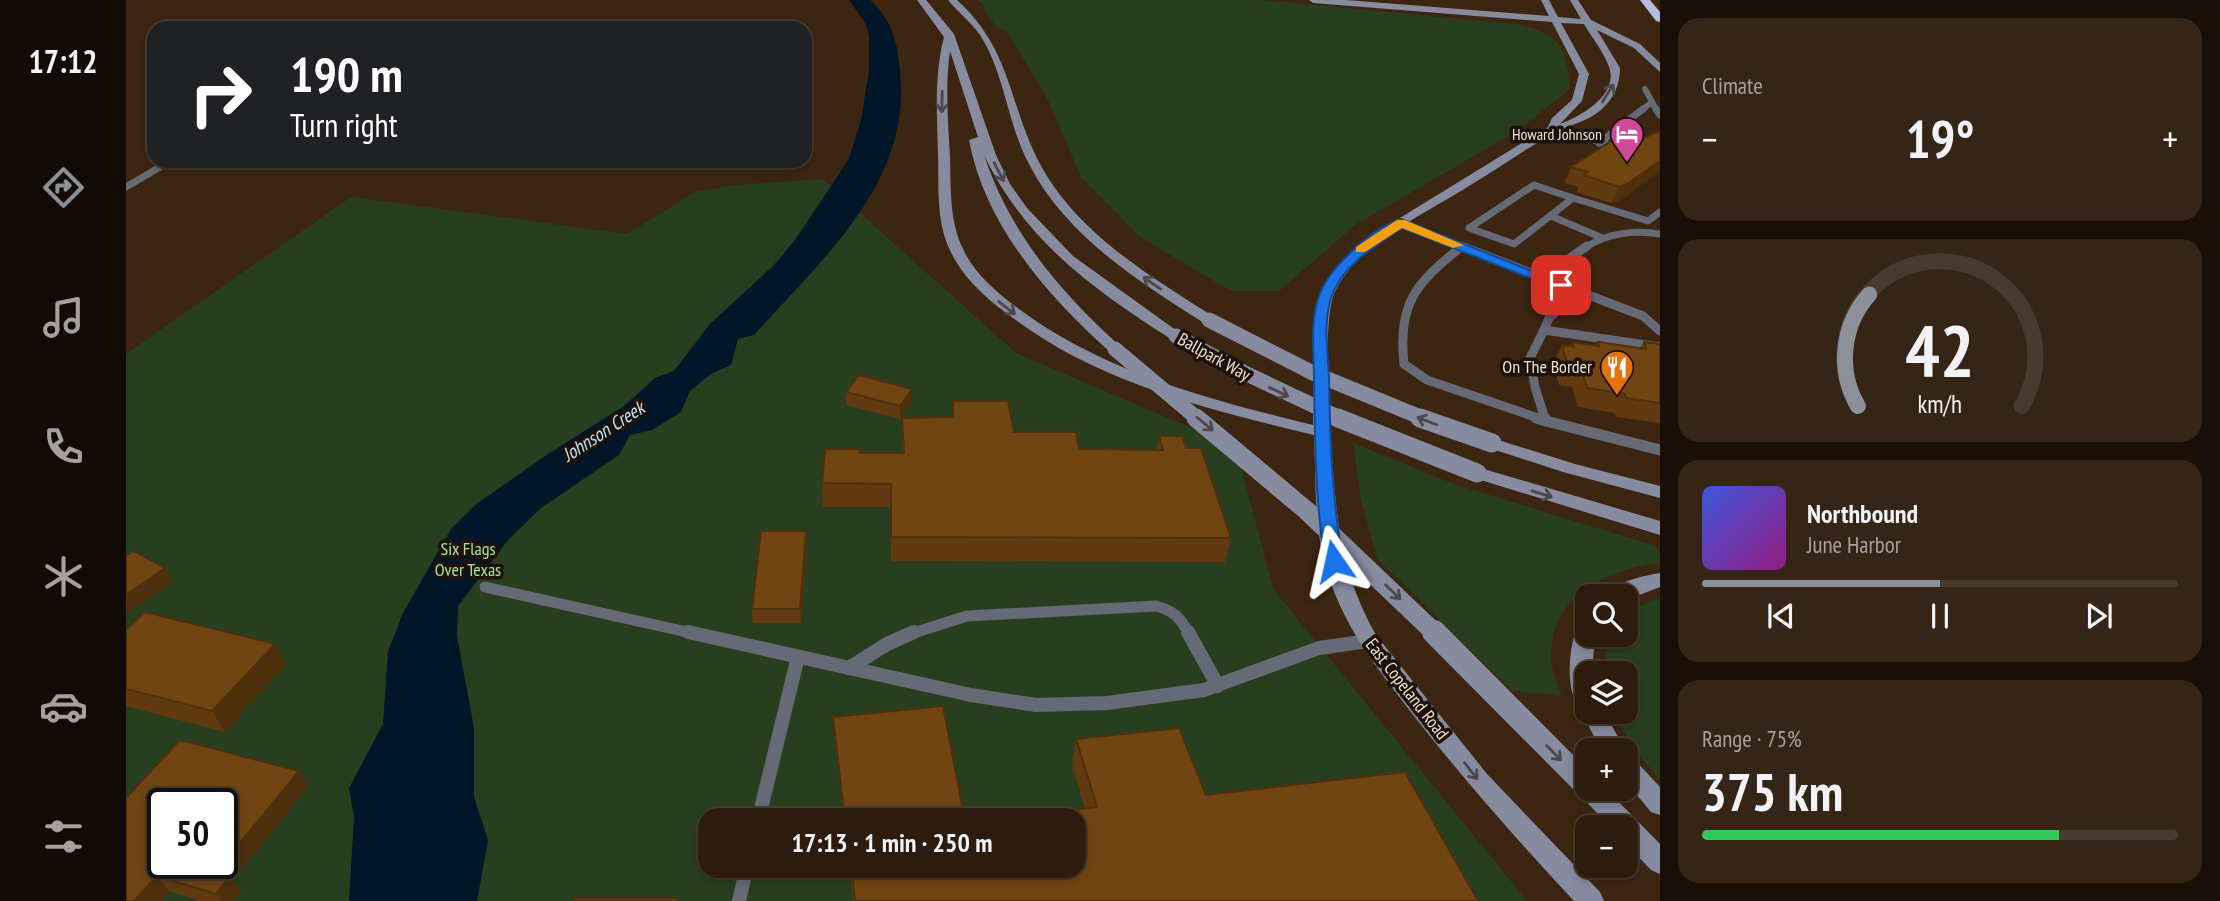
<!DOCTYPE html>
<html lang="en">
<head>
<meta charset="utf-8">
<style>
	:root { --surface:#2d1c0d; --page:#352516; --text:#f1f3f6; --muted:#a7a19d; --line:#483a2e; --accent:#8c9099 }
	body { margin:0; font-family:"PT Sans Narrow",sans-serif; background:var(--page); color:var(--text); height:100vh; display:flex; flex-direction:column; font-size:26px; white-space:nowrap }
	* { box-sizing:border-box; margin:0 }
	p { font-size:23px; color:var(--muted) }
	.icon { flex:none; width:38px; height:38px; fill:none; stroke:currentColor; stroke-width:2; stroke-linecap:round; stroke-linejoin:round }
	.map { position:relative; flex:1; overflow:hidden }
	.panel { display:flex; flex-direction:column; gap:18px; padding:18px; background:#190f07; width:560px }
	.panel>* { flex:none }
	.banner { position:absolute; left:21px; top:21px; width:665px; height:147px; border-radius:21px; box-shadow:0 4px 10px #0003,0 0 0 2px var(--line); background:#202124; color:#fff; overflow:hidden }
	.buttons { position:absolute; left:1449px; top:584px; display:grid; gap:14px }
	.buttons a { display:grid; place-items:center; width:63px; height:63px; border-radius:14px; background:var(--surface); box-shadow:0 4px 10px #0003,0 0 0 2px var(--line); font-size:35px }
	.speed { position:absolute; left:21px; top:788px; display:flex; gap:14px; font-size:35px; font-weight:700; text-align:center }
	.speed>* { display:grid; place-content:center; width:91px; height:91px; border-radius:50%; background:var(--surface); box-shadow:0 4px 10px #0003,0 0 0 2px var(--line); line-height:1 }
	.speed .limit { border:4px solid #111; border-radius:10px; background:#fff; color:#111 }
	.pin { position:absolute; display:grid; place-items:center; width:60px; height:60px; color:#fff; margin:-30px; border-radius:14px; box-shadow:0 4px 10px #0006 }
	.me { position:absolute; width:77px; margin:-38px; rotate:349deg; stroke-linejoin:round; filter:drop-shadow(0 0 5px #0008) }
	.turn { display:flex; align-items:center; gap:24px; height:147px; padding:0 28px; font-size:32px }
	.turn .icon { width:91px; height:91px; stroke-width:2.5 }
	.turn b { display:block; font-size:49px; line-height:60px }
	.big { font-size:52px; font-weight:600; line-height:1.1 }
	.panel .widget { flex:1; display:flex; flex-direction:column; justify-content:center; gap:10px; min-width:0; padding:0 24px; border-radius:21px; background:var(--page) }
	.panel .dial { align-items:center; gap:0 }
	.dial svg { height:182px; overflow:visible; fill:none; stroke:var(--line); stroke-width:7; stroke-linecap:round; text-anchor:middle }
	.dial text { fill:var(--text); stroke:none }
	.song { display:flex; align-items:center; gap:21px }
	.cover { width:84px; height:84px; border-radius:10px; background:linear-gradient(135deg,hsl(230 70% 55%),hsl(310 70% 35%)) }
	.played { height:7px; border-radius:4px; background:linear-gradient(90deg,var(--accent) 50%,var(--line) 50%) }
	.keys { display:flex; justify-content:space-around; direction:ltr }
	.heat { display:flex; justify-content:space-between; align-items:center; font-size:38px; direction:ltr }
	.charge { height:10px; border-radius:5px; background:linear-gradient(90deg,#34c759 75%,var(--line) 0) }
	.trip { position:absolute; left:572px; top:808px; width:388px; height:70px; border-radius:21px; background:var(--surface); box-shadow:0 4px 10px #0003,0 0 0 2px var(--line); font-weight:600; line-height:70px; text-align:center }
	main { display:flex; flex:1; min-height:0 }
	.menu { display:flex; flex-direction:column; width:126px; justify-content:space-around; align-items:center; background:#120b05; color:var(--muted) }
	.menu .icon { width:49px; height:49px }
	.menu .current { color:var(--accent) }
	.menu b { font-size:32px; color:var(--text) }
	.map>svg:first-child { display:block }
</style>
</head>
<body>
<main>
<nav class="menu">
<b>17:12</b>
<svg class="icon current" aria-label="directions" viewBox="0 0 24 24"><path d="M12 3l9 9-9 9-9-9zM9 14v-3h6M13 9l2 2-2 2"/></svg>
<svg class="icon" aria-label="music" viewBox="0 0 24 24"><path d="M9 18V5l10-2v13"/><circle cx="6" cy="18" r="3"/><circle cx="16" cy="16" r="3"/></svg>
<svg class="icon" aria-label="phone" viewBox="0 0 24 24"><path d="M5 4h4l2 5-3 2q2 4 5 5l2-3 5 2v4C11 20 4 13 5 4z"/></svg>
<svg class="icon" aria-label="climate" viewBox="0 0 24 24"><path d="M12 3v18M4 7l16 10M4 17L20 7"/></svg>
<svg class="icon" aria-label="car" viewBox="0 0 24 24"><path d="M5 17H2v-5l4-1 3-4h7l3 4 3 1v5h-3M9 17h6M6 11h13"/><circle cx="7" cy="17" r="2"/><circle cx="17" cy="17" r="2"/></svg>
<svg class="icon" aria-label="filters" viewBox="0 0 24 24"><path d="M4 7h16M4 17h16"/><circle cx="9" cy="7" r="2"/><circle cx="15" cy="17" r="2"/></svg>
</nav>
<div class="map">
<svg width="1534" height="901" viewBox="0 0 1534 901">
	<rect width="100%" height="100%" fill="#3c2611"/>
	<g fill="#283f1f" fill-rule="evenodd">
		<path d="M851 0H1136L1389 24C1433 33 1441 46 1444 89L1391 131 1229 225 1153 291H1105L1014 237 955 177 921 98 880 30 871 28 859 11 858 5Z"/>
		<path d="M696 179 890 353 1110 447 1147 589 1401 901H0V354L225 197 501 234 569 192 611 185ZM37 803H96V863H37ZM584 821H948V866H584Z"/>
		<path d="M1227 443 1328 484 1529 546 1534 555V563C1490 568 1436 589 1427 638 1426 645 1424 653 1425 660 1426 672 1432 684 1435 696L1387 691 1251 559 1235 499Z"/>
		<path d="M1534 598V780L1505 745 1488 712H1500V674H1478L1480 647 1485 635H1500V617L1510 608Z"/>
	</g>
	<path fill="#001629" d="M723 0H744C766 20 772 43 774 72 786 183 695 260 628 335L612 339 605 365 585 374 564 391 555 412 526 430 504 435 493 455 415 508 382 540 332 606 331 636 348 728V797L362 840 351 901H223L228 817 223 788 257 724 262 651 277 613 325 529 349 505 419 456 498 406 529 378 548 371 584 324 648 265 669 240 723 159 735 120 743 71V36L740 24Z"/>
	<g fill="none" stroke-linecap="round" stroke-linejoin="round">
		<g stroke="#666976" stroke-width="6">
			<path d="M1519 89 1531 111"/>
			<path d="M1515 111 1526 102"/>
		</g>
		<g stroke="#666976" stroke-width="7">
			<path d="M1530 109 1534 115"/>
			<path d="M1427 129 1492 147"/>
			<path d="M1473 143 1517 109"/>
			<path d="M1408 185 1447 198 1388 244 1343 228Z"/>
			<path d="M0 187 34 167"/>
			<path d="M1447 198 1522 221 1534 212"/>
			<path d="M1425 216 1474 237"/>
			<path d="M1275 223 1340 248"/>
			<path d="M1459 248C1480 233 1508 230 1534 234"/>
		</g>
		<g stroke="#666976" stroke-width="9">
			<path d="M1335 246 1517 316 1534 331"/>
			<path d="M1335 247C1290 283 1271 304 1278 364L1301 380 1415 419"/>
			<path d="M1416 278 1461 246"/>
			<path d="M1453 292 1423 318 1418 330 1534 347"/>
			<path d="M1418 330 1404 358 1409 387 1419 419"/>
		</g>
		<g stroke="#666976" stroke-width="11">
			<path d="M1410 418 1420 421"/>
			<path d="M1419 418 1420 421 1534 450"/>
			<path d="M359 587 570 634"/>
			<path d="M784 634 841 616 1030 606C1048 611 1054 617 1063 634"/>
		</g>
		<g stroke="#666976" stroke-width="14">
			<path d="M562 632 845 695 910 705 981 703 1078 690 1193 648 1242 641"/>
			<path d="M1062 632 1092 686"/>
			<path d="M723 668 761 644 788 632"/>
			<path d="M632 821 672 657"/>
			<path d="M613 901 621 866"/>
		</g>
		<g fill="#878ba0" fill-rule="evenodd">
			<path d="M791 0H800L828 34 870 155 884 184 901 208 947 256 1058 336 1050 341 1045 339C967 289 899 241 858 155 884 233 934 292 994 346L997 349 994 352H984C922 296 859 226 843 140L852 137 824 51C819 86 822 121 824 157 825 188 823 222 838 251 850 276 874 295 897 312 983 374 1085 400 1187 425L1188 313 1195 291 1209 269 1243 237 1422 127 1426 118 1446 100 1453 74 1426 22 1187 3 1183 0H1220L1423 16 1415 0H1423L1432 17 1455 19 1444 0H1452L1465 20 1514 44 1534 63V72L1508 48 1471 30 1494 68C1494 85 1488 98 1475 110 1461 122 1444 124 1428 133 1399 149 1371 169 1343 186 1299 214 1229 245 1208 294 1197 322 1203 408 1205 441 1210 515 1213 569 1250 635L1361 774 1474 892 1478 901H1448C1392 841 1339 781 1288 716 1249 665 1216 626 1198 562 1188 522 1190 477 1188 435 1082 409 975 384 887 318 862 300 836 278 823 248 810 219 813 185 812 154 811 114 808 76 818 37ZM1435 23 1458 24C1466 38 1478 52 1483 67 1493 95 1455 116 1434 124L1456 101 1463 74Z"/>
			<path d="M822 0H831C886 50 882 103 914 164 951 233 1024 276 1088 317L1090 320 1088 323H1078C1012 281 940 236 903 164 881 123 879 74 854 35 845 22 832 12 822 0Z"/>
			<path d="M1366 438 1449 464 1534 486V498L1437 472 1360 447 1357 443Z"/>
			<path d="M1351 467 1534 521V535L1345 477 1342 473 1345 469Z"/>
			<path d="M1534 573V587L1500 600V597H1478C1487 582 1517 576 1534 573Z"/>
			<path d="M1461 618V635H1469L1466 674H1461V712H1478L1500 751H1476L1455 712 1456 709C1437 695 1443 640 1454 620Z"/>
			<path d="M1500 756 1508 759 1534 787V815L1525 812 1500 782Z"/>
			<path d="M1461 779V789H1480L1534 844V874L1525 870 1500 844V828H1485L1455 796 1452 789 1455 782Z"/>
		</g>
		<path fill="#b7bdde" fill-rule="evenodd" d="M1514 0H1524L1534 12V22L1530 21Z"/>
		<g stroke="#878ba0" stroke-width="15">
			<path d="M1083 320 1187 373 1299 419"/>
			<path d="M1050 336 1123 375 1216 419"/>
			<path d="M989 349 1072 419"/>
		</g>
		<g stroke="#878ba0" stroke-width="19">
			<path d="M1070 418 1181 511 1310 634"/>
			<path d="M1212 418 1351 473"/>
			<path d="M1294 418 1366 443"/>
		</g>
		<path stroke="#878ba0" stroke-width="24" d="M1308 632 1461 786"/>
	</g>
	<g fill="#613b0f">
		<path d="M1493 136 1494 201 1485 203 1451 192 1452 187 1439 183 1445 167Z"/>
		<path d="M1446 342 1470 346 1472 342 1514 348 1518 342 1534 344V423L1490 417 1489 413 1452 407 1446 387 1433 385 1427 364 1436 345 1444 346Z"/>
		<path d="M720 392 786 402 774 419 720 405Z"/>
		<path d="M827 401 888 432 953 449 1031 450 1033 436 1060 448 1105 538 1099 562 765 561V507H697L696 483 734 453H776V418L826 417Z"/>
		<path d="M680 531 681 544 675 623H627L626 609Z"/>
		<path d="M0 630 160 664 99 732 0 706Z"/>
		<path d="M707 717 839 821H718L709 743Z"/>
		<path d="M950 739 1080 795 1352 901H727L723 866H948L959 809 946 765Z"/>
		<path d="M173 771 182 787 107 880 115 892 108 901H74L43 891 35 901H0V798Z"/>
	</g>
	<g fill="#4f300d">
		<path d="M1534 161V171L1494 201 1485 203 1493 187Z"/>
		<path d="M786 389V402L774 419V406Z"/>
		<path d="M680 531 681 544 675 623 674 609Z"/>
		<path d="M39 568 47 581 0 614V595Z"/>
		<path d="M149 644 160 664 99 732 86 711Z"/>
		<path d="M173 771 182 787 107 880 115 892 108 901H95L90 894V872Z"/>
		<path d="M31 876 43 891 35 901H8Z"/>
	</g>
	<g fill="#714512" stroke="#4f300d" stroke-width="2" fill-rule="evenodd">
		<path d="M1534 131V161L1501 184 1493 187 1457 175 1462 172 1445 167 1493 136 1513 140Z"/>
		<path d="M1446 342 1473 346 1472 342 1520 349 1518 342 1534 344V403L1500 398 1499 394 1461 388 1455 368 1442 367 1436 345 1448 347Z"/>
		<path d="M733 375 786 389 774 406 720 392Z"/>
		<path d="M827 401H882L888 432H950L953 449 1037 450 1033 436H1056L1060 448H1075L1105 538 765 537V484L696 483 699 449H734L733 453H778L776 418 827 417Z"/>
		<path d="M635 531H680L674 609H626Z"/>
		<path d="M8 551 39 568 0 595V556Z"/>
		<path d="M19 612 149 644 86 711 0 689V630Z"/>
		<path d="M817 706 839 821H719L707 717Z"/>
		<path d="M1053 728 1080 795 1279 772 1352 901H729L725 866H948V821H858L971 807 950 739Z"/>
		<path d="M54 740 173 771 90 872 104 876 90 894 31 876 8 901H0V798ZM37 803H96V863H37Z"/>
		<path d="M448 898H551V901H447Z"/>
	</g>
	<defs><path id="oneway-shaft" d="M-6 0H5M1.5-3L5.5 0L1.5 3" fill="none" stroke-width="1.6" stroke-linecap="round" stroke-linejoin="round" transform="scale(1.75)"/></defs>
	<g stroke="#4c484d">
		<use href="#oneway-shaft" transform="translate(1482 93) rotate(-58)"/>
		<use href="#oneway-shaft" transform="translate(816 102) rotate(91)"/>
		<use href="#oneway-shaft" transform="translate(873 172) rotate(62)"/>
		<use href="#oneway-shaft" transform="translate(1026 283) rotate(-145)"/>
		<use href="#oneway-shaft" transform="translate(881 308) rotate(38)"/>
		<use href="#oneway-shaft" transform="translate(1153 392) rotate(26)"/>
		<use href="#oneway-shaft" transform="translate(1301 421) rotate(-159)"/>
		<use href="#oneway-shaft" transform="translate(1079 424) rotate(40)"/>
		<use href="#oneway-shaft" transform="translate(1416 494) rotate(17)"/>
		<use href="#oneway-shaft" transform="translate(1267 592) rotate(44)"/>
		<use href="#oneway-shaft" transform="translate(1428 753) rotate(45)"/>
		<use href="#oneway-shaft" transform="translate(1345 771) rotate(52)"/>
	</g>
	<path fill="#1a73e8" stroke="#114b97" stroke-width="2" d="M1275 219 1441 285 1435 289 1430 288 1276 228C1249 246 1216 265 1205 298 1197 323 1202 353 1203 379 1204 440 1206 500 1217 561L1215 565H1202L1199 561C1189 500 1189 440 1188 379 1188 354 1184 324 1192 299 1201 269 1245 229 1275 219Z"/>
	<path fill="#f59e0b" d="M1271 220H1279L1338 245 1327 248 1276 228 1239 252H1230V247Z"/>
	<defs>
		<symbol id="hotel-pin" viewBox="-11 -11 22 30"><path d="M0 17L-7.5 6A9.5 9.5 0 1 1 7.5 6Z" fill="#d1479c" stroke="#1c1209"/><path d="M-6-4.5h1.5V1H6V5H4.5V3h-9V5H-6ZM-4 0a1.8 1.8 0 1 1 3.6 0ZM.5 0V-2.5h3Q6-2.5 6 0Z" fill="#fff"/></symbol>
		<symbol id="restaurant-pin" viewBox="-11 -11 22 30"><path d="M0 17L-7.5 6A9.5 9.5 0 1 1 7.5 6Z" fill="#e8710a" stroke="#1c1209"/><path d="M-5-6h1v4h1v-4h1v4h1v-4h1v5L-1.5 .5V6h-2V.5L-5-1ZM5-6V6H3V1.5H1.5Q1.5-4 5-6Z" fill="#fff"/></symbol>
	</defs>
	<g fill-rule="evenodd">
		<use href="#hotel-pin" x="1482" y="115" width="38" height="52"/>
		<use href="#restaurant-pin" x="1472" y="348" width="38" height="52"/>
	</g>
	<g text-anchor="middle" stroke-width="7" stroke-linejoin="round" paint-order="stroke">
		<g font-size="16" fill="#eddfd2" stroke="#1c1209" text-anchor="end">
			<text x="1476" y="140">Howard Johnson</text>
		</g>
		<g font-size="18" fill="#eddfd2" stroke="#1c1209">
			<text transform="translate(1088 357) rotate(29)" y="6">Ballpark Way</text>
			<text transform="translate(1281 689) rotate(52)" y="6">East Copeland Road</text>
		</g>
		<g font-size="18" fill="#eddfd2" stroke="#1c1209" text-anchor="end">
			<text x="1466" y="373">On The Border</text>
		</g>
		<g font-size="18" fill="#aae295" stroke="#1c1209">
			<text x="342" y="555">Six Flags<tspan x="342" dy="21">Over Texas</tspan></text>
		</g>
		<g font-size="19" font-style="italic" fill="#c2e1f9" stroke="#1c1209">
			<text transform="translate(477 431) rotate(-33)" y="7">Johnson Creek</text>
		</g>
	</g>
</svg>
<div class="buttons">
<a><svg class="icon" aria-label="search" viewBox="0 0 24 24"><circle cx="10" cy="10" r="6"/><path d="M15 15l6 6"/></svg></a>
<a><svg class="icon" aria-label="layers" viewBox="0 0 24 24"><path d="M12 4l9 5-9 5-9-5zM3 14l9 5 9-5"/></svg></a>
<a>+</a>
<a>−</a>
</div>
<div class="speed"><div class="limit">50</div></div>
<div class="pin" style="left:1435px;top:285px;background:#d93025"><svg class="icon" aria-label="arrive" viewBox="0 0 24 24"><path d="M6 21V4h12l-3 4 3 4H6"/></svg></div>
<svg class="me" style="left:1208px;top:561px" viewBox="-20 -20 40 40"><path d="M0-17L14 15 0 8-14 15z" fill="#1a73e8" stroke="#fff" stroke-width="4"/></svg>
<div class="trip">17:13 · 1 min · 250 m</div>
<div class="banner">
<div class="turn"><svg class="icon" aria-label="right" viewBox="0 0 24 24"><path d="M7 20v-9h11M14 6l5 5-5 5"/></svg><div><b>190 m</b>Turn right</div></div>
</div>
</div>
<section class="panel">
<div class="widget"><p>Climate</p>
<div class="heat"><a>−</a><b class="big">19°</b><a>+</a></div>
</div>
<div class="widget dial"><svg viewBox="0 0 100 80">
<path d="M14 69A42 42 0 1 1 86 69"/>
<path d="M14 69A42 42 0 0 1 19 20" stroke="#8c9099"/>
<text x="50" y="56" font-size="32" font-weight="700">42</text>
<text x="50" y="72" font-size="11">km/h</text>
</svg></div>
<div class="widget">
<div class="song"><i class="cover"></i><div><b>Northbound</b><p>June Harbor</p></div></div>
<div class="played"></div>
<div class="keys"><svg class="icon" aria-label="previous" viewBox="0 0 24 24"><path d="M18 5L8 12l10 7zM5 5v14"/></svg><svg class="icon" aria-label="pause" viewBox="0 0 24 24"><path d="M8 5v14M16 5v14"/></svg><svg class="icon" aria-label="next" viewBox="0 0 24 24"><path d="M6 5l10 7-10 7zM19 5v14"/></svg></div>
</div>
<div class="widget"><p>Range · 75%</p><b class="big">375 km</b><div class="charge"></div></div>
</section>
</main>
</body>
</html>
